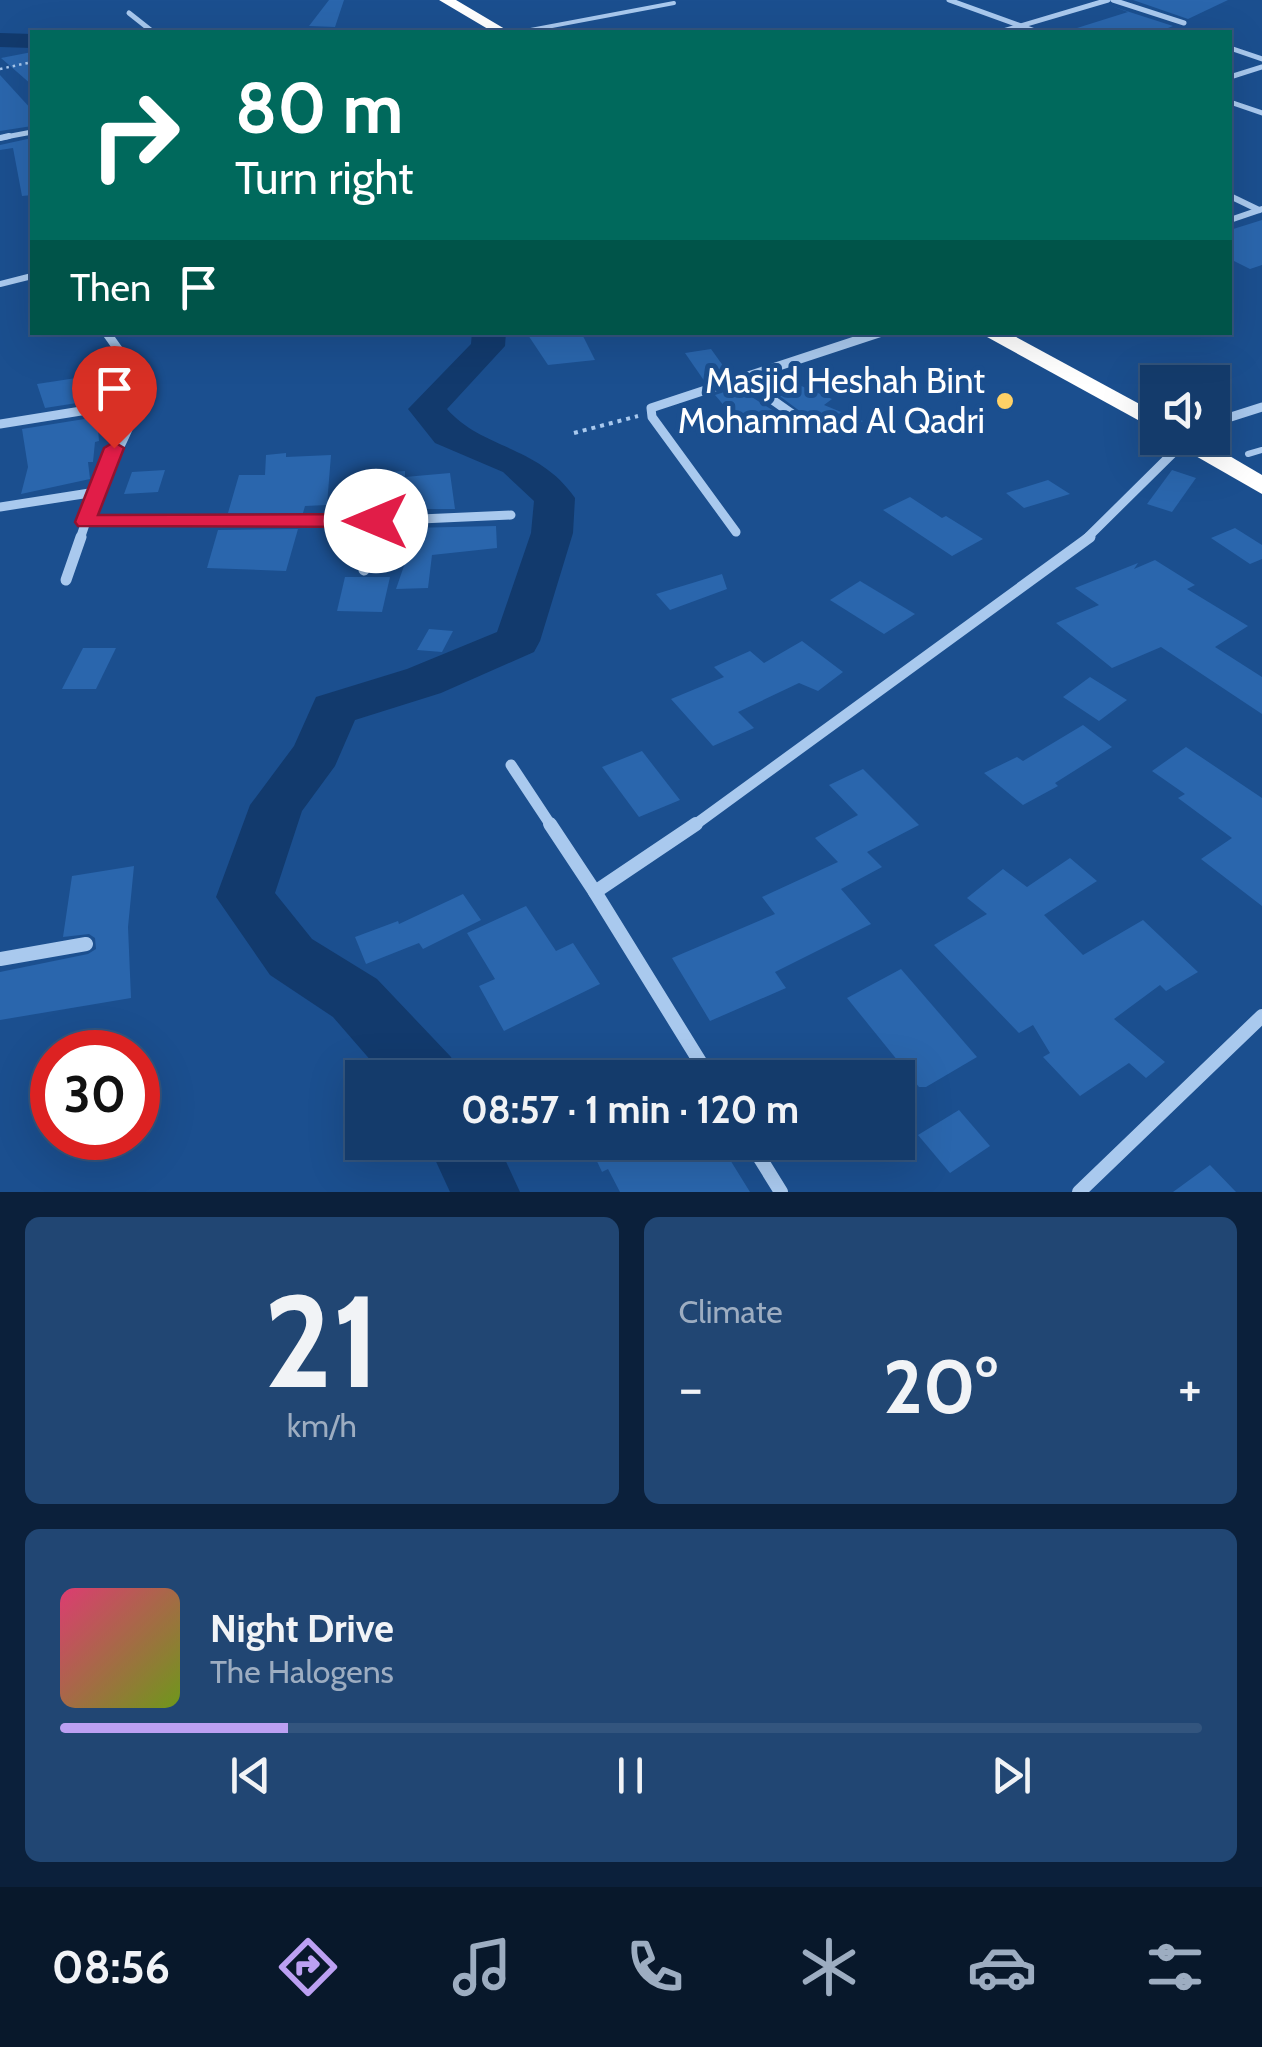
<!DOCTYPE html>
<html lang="en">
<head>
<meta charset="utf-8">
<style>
	:root { --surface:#143b6b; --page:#214673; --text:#f1f3f6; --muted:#9dadc1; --line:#33557e; --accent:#bca0f2 }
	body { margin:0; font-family:Cabin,sans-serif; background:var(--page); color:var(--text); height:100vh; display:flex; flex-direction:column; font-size:38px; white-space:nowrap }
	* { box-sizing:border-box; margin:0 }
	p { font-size:32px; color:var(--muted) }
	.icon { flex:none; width:55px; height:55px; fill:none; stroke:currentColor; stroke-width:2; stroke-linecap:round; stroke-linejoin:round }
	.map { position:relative; height:1192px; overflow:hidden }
	.side { display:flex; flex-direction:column; gap:25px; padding:25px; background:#0b203b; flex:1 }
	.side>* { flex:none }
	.top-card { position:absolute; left:30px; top:30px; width:1202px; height:305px; border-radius:0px; box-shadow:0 10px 40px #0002,0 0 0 2px var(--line); background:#00695c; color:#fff; overflow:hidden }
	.controls { position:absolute; left:1140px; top:365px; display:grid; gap:20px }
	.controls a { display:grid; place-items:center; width:90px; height:90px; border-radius:0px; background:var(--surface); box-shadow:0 10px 40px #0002,0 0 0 2px var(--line); font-size:50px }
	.speed { position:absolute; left:30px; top:1030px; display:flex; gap:20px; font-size:50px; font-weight:700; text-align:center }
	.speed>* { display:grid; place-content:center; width:130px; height:130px; border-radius:50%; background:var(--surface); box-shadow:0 10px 40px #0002,0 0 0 2px var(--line); line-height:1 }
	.speed .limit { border:15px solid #d22; background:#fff; color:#111 }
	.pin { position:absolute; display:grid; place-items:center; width:85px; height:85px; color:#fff; margin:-102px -42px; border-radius:50% 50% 50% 0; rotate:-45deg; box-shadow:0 0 10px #0007 }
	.pin .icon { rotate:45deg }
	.me { position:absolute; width:110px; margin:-55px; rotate:270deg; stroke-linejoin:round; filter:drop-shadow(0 0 8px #0008) }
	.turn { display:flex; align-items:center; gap:35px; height:210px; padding:0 40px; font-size:45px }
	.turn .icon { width:130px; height:130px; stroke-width:2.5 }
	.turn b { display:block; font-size:70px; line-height:85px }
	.then { display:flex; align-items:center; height:95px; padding:0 40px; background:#0003; gap:20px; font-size:38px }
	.big { font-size:75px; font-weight:700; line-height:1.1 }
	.side .widget { flex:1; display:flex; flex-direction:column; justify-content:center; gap:15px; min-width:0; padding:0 35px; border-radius:15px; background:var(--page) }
	.side .dial { align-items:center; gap:0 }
	.dial b { font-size:130px; line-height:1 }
	.song { display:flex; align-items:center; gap:30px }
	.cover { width:120px; height:120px; border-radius:15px; background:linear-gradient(135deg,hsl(340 70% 55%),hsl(80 70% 35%)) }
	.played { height:10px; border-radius:5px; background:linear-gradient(90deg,var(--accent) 20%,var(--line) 20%) }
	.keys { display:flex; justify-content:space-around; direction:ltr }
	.heat { display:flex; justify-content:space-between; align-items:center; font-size:55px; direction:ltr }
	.side .tiles { flex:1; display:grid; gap:25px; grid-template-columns:1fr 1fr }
	.widget:last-child { grid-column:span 2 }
	.trip { position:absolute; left:345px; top:1060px; width:570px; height:100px; border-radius:0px; background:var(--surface); box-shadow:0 10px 40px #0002,0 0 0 2px var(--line); font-weight:700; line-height:100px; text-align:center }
	.tab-bar { display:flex; height:160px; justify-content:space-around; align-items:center; background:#08182b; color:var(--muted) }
	.tab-bar .icon { width:70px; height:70px }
	.tab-bar .selected { color:var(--accent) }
	.tab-bar b { font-size:45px; color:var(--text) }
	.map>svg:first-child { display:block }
</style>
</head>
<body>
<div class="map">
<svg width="1262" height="1192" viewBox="0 0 1262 1192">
	<rect width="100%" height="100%" fill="#1b4f8f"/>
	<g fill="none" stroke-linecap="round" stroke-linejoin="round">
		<g fill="#123a6d" fill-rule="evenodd">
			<path d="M0 33 32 34V48L0 47Z"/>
			<path d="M472 332H506L505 346 447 409C483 450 539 445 575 498L573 533 540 641 534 652 441 693 355 720 335 766 302 811 275 893 312 939 377 979 451 1057 460 1078H386L333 1017 270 975 216 897 250 805 294 746 316 697 407 669 497 632 531 533 534 501 503 472 435 443 408 409 471 344Z"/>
			<path d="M427 1142H497L520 1192H450Z"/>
		</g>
	</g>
	<g fill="#2a66ad">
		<path d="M329 0H344L335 27 309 26Z"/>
		<path d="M1133 0H1228L1188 19Z"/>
		<path d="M1111 6 1173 26 1158 32H1077V28L1128 12Z"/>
		<path d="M32 52V85L1 58Z"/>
		<path d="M0 75 32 110V126L0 131Z"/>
		<path d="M32 138V195L22 196 13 148 0 150V145Z"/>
		<path d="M1262 220V265L1250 269 1230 259V230Z"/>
		<path d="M526 332H581L595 360 548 365Z"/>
		<path d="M711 349 729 374 705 382 685 353Z"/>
		<path d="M109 373V398L45 408 37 384Z"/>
		<path d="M778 376 832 399 824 405 863 421 843 434 813 421 765 385Z"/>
		<path d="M740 387 742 391 777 413 738 422 715 395Z"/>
		<path d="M97 417 99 441 95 442 93 462H88L90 479 21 494 28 467 22 429Z"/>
		<path d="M286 453V457L331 455 327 505 305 506 303 513H228L239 475H265L266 455Z"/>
		<path d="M165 470 158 492 124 494 132 472Z"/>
		<path d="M1172 470 1196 478 1172 512 1147 504Z"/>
		<path d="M405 471V477L450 473 455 509H374V473Z"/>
		<path d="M1048 480 1070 494 1024 508 1006 493Z"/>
		<path d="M910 497 942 518 946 516 983 539 952 556 883 510Z"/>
		<path d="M496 526 497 548 432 555 428 588 396 589 406 560 409 528Z"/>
		<path d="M1235 528 1262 545V559L1250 564 1211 538Z"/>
		<path d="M298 529 286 571 207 568 218 530Z"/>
		<path d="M1155 560 1195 585 1187 589 1248 626 1215 647 1262 677V714L1161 647 1112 668 1056 623 1099 605 1075 588 1138 563 1134 569Z"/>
		<path d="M722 574 727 589 670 610 656 594Z"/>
		<path d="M345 577H390L382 612 337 611Z"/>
		<path d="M860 581 915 614 884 634 830 600Z"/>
		<path d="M429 629 453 631 442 652 417 650Z"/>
		<path d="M802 641 843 672 818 691 799 683 738 712 754 728 713 746 671 699 724 677 714 667 750 651 764 663Z"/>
		<path d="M83 648H116L96 689H62Z"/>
		<path d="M1090 677 1127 700 1099 721 1063 697Z"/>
		<path d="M1083 725 1112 747 1055 783 1058 786 1023 805 984 773 1017 757 1023 761Z"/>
		<path d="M1186 747 1262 798V906L1201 859 1232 838 1178 798 1185 794 1152 771Z"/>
		<path d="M642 751 680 800 639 817 602 767Z"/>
		<path d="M863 769 919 825 867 852 882 867 841 889 871 924 775 972 786 988 710 1021 672 958 775 914 762 897 838 862 815 838 858 815 829 785Z"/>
		<path d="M1070 858 1097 881 1044 915 1083 955 1143 920 1198 972 1166 991 1160 985 1114 1019 1165 1062 1146 1078 1129 1063 1080 1096 1043 1057 1050 1053 1033 1025 1019 1033 934 945 987 914 967 898 1003 869 1027 887Z"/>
		<path d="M134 866 128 927 131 998 0 1020V972L88 954 96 949 95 938 89 934 63 937 72 876Z"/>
		<path d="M463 894 481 920 423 949 419 943 366 964 355 937 398 921 399 924Z"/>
		<path d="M526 906 556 951 573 943 600 984 504 1031 479 986 495 979 467 933Z"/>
		<path d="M901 969 977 1057 926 1087H919L847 998Z"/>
		<path d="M959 1110 990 1146 950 1173 918 1135Z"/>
		<path d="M588 1142H719L750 1192H620L608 1169 602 1172Z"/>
		<path d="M1210 1165 1236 1192H1173Z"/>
	</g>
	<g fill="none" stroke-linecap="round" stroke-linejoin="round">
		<path stroke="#a9c9ee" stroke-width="2.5" stroke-dasharray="2.5 4" stroke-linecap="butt" d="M0 69 32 62"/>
		<path stroke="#a9c9ee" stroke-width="4" stroke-dasharray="4 5" stroke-linecap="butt" d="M574 433 638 416"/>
		<path stroke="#a9c9ee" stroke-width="4" d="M520 32 674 3"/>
		<path stroke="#a9c9ee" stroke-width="6" d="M1248 454 1262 450"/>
		<g stroke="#a9c9ee" stroke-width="5">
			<path d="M949 0 1038 32"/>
			<path d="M1113 0 1184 23"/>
			<path d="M129 13 153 32"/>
			<path d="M1000 32 1108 0"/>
			<path d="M1230 48 1262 59"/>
			<path d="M1230 77 1262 67"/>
			<path d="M1230 102 1262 113"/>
			<path d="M0 138 32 132"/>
		</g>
		<g stroke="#a9c9ee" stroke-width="6">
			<path d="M0 138 9 136"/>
			<path d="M1230 196 1259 210"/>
			<path d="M1230 220 1262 209"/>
			<path d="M0 284 32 276"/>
		</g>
		<g stroke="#a9c9ee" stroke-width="9">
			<path d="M740 377 805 423"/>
			<path d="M1212 423 1262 407"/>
			<path d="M0 424 137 402"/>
			<path d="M96 492C110 461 144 416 135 380 130 363 116 347 106 332"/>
			<path d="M0 507 96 492 80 539"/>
			<path d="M86 521H376L511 515"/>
			<path d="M736 532 652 417 651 408 882 332"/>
			<path d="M371 539 376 521"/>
			<path d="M1086 539 1174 452 1190 442"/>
		</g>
		<g stroke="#a9c9ee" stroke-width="11">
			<path d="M364 570 372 537"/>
			<path d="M66 580 81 537"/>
			<path d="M511 765 552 827"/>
			<path d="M692 827 1090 537"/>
		</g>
		<g stroke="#a9c9ee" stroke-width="14">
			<path d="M550 824 595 892"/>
			<path d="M696 824 595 892 710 1078"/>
			<path d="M0 959 86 944"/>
			<path d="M750 1142 781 1192"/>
			<path d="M1079 1192 1262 1016"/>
		</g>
		<g fill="#fff" fill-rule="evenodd">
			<path d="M439 0H456L510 32H493Z"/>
			<path d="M978 332H1007L1158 414V431Z"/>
			<path d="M1170 438H1199L1262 475V494L1173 443Z"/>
		</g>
	</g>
	<path fill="#e11d48" stroke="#92132f" stroke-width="2.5" d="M114 442 124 448 98 515 376 514 387 521 376 527 78 526 75 522 104 448Z"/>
	<circle fill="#ffd166" stroke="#1b4f8f" stroke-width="4" cx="1005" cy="401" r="10"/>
	<g text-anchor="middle" stroke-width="10" stroke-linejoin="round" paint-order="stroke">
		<g font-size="35" fill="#fff" stroke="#1b4f8f" text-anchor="end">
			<text x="985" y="393">Masjid Heshah Bint<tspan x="985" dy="40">Mohammad Al Qadri</tspan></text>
		</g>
	</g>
</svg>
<div class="controls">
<a><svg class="icon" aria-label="sound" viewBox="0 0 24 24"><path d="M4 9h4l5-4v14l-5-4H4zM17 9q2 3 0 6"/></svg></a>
</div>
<div class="speed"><div class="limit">30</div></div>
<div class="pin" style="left:114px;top:448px;background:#d93025"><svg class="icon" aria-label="arrive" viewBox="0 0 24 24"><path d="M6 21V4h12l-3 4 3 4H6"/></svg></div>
<svg class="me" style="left:376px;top:521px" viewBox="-20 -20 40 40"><circle r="19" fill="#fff"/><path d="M0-13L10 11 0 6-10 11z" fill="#e11d48"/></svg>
<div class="trip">08:57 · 1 min · 120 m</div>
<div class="top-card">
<div class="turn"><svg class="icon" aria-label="right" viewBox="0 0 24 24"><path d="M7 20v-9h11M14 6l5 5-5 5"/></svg><div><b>80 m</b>Turn right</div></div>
<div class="then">Then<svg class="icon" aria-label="arrive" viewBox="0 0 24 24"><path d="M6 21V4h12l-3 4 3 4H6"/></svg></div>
</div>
</div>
<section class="side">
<div class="tiles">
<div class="widget dial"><b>21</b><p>km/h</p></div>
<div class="widget"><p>Climate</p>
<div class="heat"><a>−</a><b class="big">20°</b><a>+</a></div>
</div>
<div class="widget">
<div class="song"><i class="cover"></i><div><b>Night Drive</b><p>The Halogens</p></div></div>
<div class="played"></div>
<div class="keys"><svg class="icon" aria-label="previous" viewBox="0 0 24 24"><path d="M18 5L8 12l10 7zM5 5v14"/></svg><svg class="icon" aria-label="pause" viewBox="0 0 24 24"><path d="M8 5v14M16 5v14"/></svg><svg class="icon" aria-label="next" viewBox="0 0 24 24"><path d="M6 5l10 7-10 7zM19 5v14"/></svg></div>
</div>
</div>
</section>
<nav class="tab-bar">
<b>08:56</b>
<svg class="icon selected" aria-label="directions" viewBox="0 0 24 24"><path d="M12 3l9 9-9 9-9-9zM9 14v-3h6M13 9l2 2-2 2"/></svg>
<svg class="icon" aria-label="music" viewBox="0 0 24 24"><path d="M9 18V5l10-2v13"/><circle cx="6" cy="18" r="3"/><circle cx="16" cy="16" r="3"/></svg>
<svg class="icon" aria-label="phone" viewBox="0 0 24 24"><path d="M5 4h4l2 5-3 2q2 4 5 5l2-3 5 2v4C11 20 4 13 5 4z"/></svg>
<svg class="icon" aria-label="climate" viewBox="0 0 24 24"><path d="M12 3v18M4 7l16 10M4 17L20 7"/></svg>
<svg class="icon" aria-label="car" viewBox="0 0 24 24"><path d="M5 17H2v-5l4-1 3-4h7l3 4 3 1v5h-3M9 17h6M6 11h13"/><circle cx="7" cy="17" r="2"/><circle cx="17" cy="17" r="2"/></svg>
<svg class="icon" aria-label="filters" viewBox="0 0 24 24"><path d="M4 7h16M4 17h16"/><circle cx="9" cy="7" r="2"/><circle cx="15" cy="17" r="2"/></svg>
</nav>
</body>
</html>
